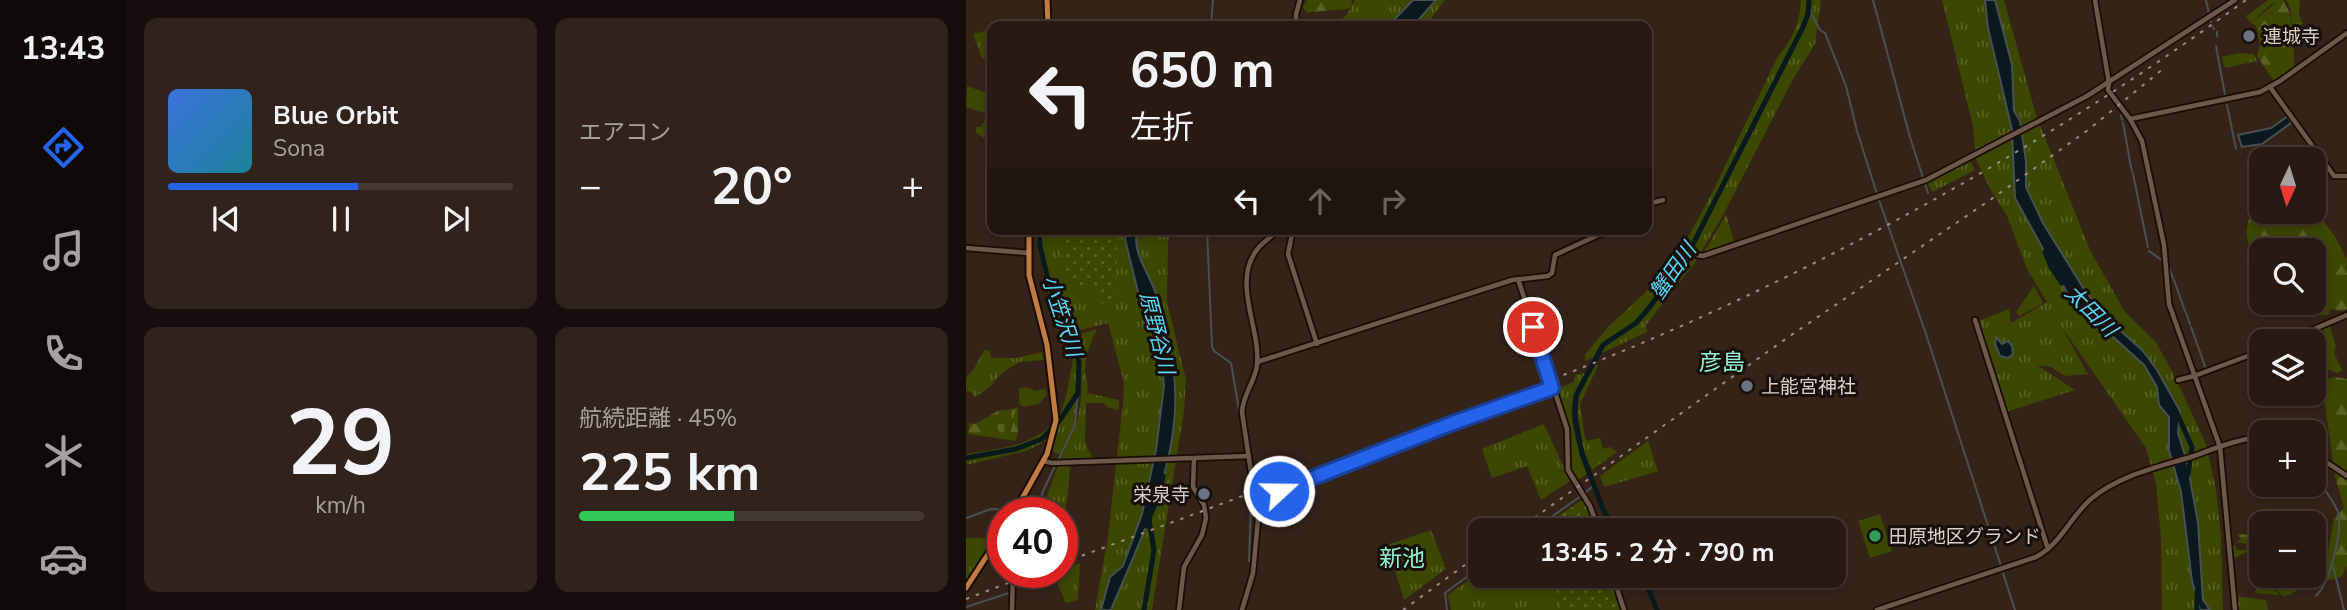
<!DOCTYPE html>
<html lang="ja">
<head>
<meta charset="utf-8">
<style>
	:root { --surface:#281a12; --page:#30231b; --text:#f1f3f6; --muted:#a5a19f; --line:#443832; --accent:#2563eb }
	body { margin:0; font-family:"Nunito Sans","Noto Sans JP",sans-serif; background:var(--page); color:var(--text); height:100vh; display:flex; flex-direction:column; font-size:26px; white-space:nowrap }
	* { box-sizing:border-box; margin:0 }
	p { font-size:23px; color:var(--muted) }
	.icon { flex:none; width:38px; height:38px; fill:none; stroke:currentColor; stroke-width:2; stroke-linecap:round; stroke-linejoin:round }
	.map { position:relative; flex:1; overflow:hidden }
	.drawer { display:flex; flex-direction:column; gap:18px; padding:18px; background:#160e0a; width:840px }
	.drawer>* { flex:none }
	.banner { position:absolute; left:21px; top:21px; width:665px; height:214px; border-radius:14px; box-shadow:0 4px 10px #0003,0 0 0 2px var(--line); background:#281a12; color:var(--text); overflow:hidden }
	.needle { width:46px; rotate:184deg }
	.tools { position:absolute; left:1283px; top:147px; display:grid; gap:14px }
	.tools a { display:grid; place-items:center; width:77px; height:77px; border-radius:14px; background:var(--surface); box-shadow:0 4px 10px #0003,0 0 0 2px var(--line); font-size:35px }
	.speed { position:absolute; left:21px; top:497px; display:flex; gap:14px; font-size:35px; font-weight:700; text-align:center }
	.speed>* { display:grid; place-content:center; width:91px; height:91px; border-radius:50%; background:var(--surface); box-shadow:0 4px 10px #0003,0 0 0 2px var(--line); line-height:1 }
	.speed .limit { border:10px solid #d22; background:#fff; color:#111 }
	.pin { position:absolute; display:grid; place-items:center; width:60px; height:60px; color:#fff; margin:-30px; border:4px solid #fff; border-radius:50%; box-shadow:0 2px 7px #0007 }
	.me { position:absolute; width:77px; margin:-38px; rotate:69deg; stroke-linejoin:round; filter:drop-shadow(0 0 5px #0008) }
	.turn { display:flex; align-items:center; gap:24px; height:147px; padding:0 28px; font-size:32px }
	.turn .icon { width:91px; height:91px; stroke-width:2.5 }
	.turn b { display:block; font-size:49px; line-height:60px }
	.lanes { display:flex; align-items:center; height:66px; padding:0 28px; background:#0003; justify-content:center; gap:35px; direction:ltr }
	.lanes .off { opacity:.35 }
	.big { font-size:52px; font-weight:700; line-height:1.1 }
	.drawer .tile { flex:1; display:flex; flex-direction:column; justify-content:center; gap:10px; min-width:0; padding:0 24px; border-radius:14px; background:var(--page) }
	.drawer .dial { align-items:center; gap:0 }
	.dial b { font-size:91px; line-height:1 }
	.song { display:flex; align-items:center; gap:21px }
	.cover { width:84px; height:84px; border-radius:10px; background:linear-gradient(135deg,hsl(220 70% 55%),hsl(190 70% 35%)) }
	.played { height:7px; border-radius:4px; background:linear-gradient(90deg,var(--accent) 55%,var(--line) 55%) }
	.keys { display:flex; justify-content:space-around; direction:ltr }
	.heat { display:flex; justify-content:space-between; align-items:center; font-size:38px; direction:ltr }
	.charge { height:10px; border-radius:5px; background:linear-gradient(90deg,#34c759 45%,var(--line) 0) }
	.drawer .tiles { flex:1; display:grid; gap:18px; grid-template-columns:repeat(2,1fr) }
	.trip { position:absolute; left:502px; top:518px; width:378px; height:70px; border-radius:14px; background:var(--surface); box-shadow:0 4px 10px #0003,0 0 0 2px var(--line); font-weight:700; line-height:70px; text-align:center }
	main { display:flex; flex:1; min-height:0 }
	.menu { display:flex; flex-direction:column; width:126px; justify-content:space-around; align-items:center; background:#100a07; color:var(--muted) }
	.menu .icon { width:49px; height:49px }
	.menu .active { color:var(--accent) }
	.menu b { font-size:32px; color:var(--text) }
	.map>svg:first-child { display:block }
</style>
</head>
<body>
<main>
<nav class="menu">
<b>13:43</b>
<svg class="icon active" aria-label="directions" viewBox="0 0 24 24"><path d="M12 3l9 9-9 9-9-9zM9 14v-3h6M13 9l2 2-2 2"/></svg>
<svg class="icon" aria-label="music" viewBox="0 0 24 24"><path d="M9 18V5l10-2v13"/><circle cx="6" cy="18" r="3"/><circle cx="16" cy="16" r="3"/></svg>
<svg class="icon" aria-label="phone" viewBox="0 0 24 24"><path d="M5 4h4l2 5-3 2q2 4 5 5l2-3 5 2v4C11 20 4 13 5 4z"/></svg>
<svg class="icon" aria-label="climate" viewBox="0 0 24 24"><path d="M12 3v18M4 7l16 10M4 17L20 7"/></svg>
<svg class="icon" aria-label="car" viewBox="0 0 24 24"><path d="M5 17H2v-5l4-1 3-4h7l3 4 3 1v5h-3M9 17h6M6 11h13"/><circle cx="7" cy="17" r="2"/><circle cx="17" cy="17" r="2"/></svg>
</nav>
<section class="drawer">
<div class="tiles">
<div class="tile">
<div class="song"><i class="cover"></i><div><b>Blue Orbit</b><p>Sona</p></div></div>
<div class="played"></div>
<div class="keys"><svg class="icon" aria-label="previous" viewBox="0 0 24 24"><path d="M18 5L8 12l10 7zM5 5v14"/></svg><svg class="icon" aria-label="pause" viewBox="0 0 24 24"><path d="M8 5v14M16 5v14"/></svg><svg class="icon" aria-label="next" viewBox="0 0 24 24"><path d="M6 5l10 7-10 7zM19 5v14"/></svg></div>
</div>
<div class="tile"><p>エアコン</p>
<div class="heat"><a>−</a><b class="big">20°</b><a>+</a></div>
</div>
<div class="tile dial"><b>29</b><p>km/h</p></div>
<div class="tile"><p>航続距離 · 45%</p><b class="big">225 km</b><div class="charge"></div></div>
</div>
</section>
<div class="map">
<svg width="1381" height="610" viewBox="0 0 1381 610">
	<defs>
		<pattern id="grass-tufts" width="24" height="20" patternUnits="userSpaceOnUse" patternTransform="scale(1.75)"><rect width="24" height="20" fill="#3c4700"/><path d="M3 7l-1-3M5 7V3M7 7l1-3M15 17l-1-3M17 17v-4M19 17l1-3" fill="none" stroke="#586024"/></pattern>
		<pattern id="forest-firs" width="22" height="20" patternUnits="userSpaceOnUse" patternTransform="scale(1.75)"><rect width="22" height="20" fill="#3c4700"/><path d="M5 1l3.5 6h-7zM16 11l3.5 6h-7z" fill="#586024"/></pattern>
		<pattern id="cemetery-stones" width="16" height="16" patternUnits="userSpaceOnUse" patternTransform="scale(1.75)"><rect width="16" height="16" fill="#3c4700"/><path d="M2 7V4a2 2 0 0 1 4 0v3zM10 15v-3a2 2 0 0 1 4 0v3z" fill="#586024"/></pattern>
		<pattern id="park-dots" width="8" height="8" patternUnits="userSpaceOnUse" patternTransform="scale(1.75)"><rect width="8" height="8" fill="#3c4700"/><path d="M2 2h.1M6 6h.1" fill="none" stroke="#586024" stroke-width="1.8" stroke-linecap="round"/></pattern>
	</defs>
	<rect width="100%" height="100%" fill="#352318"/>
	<g fill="url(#grass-tufts)">
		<path d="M389 0H479L459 26H364L380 16Z"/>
		<path d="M835 0H855L849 44 826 81 757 215 730 261 680 325 681 332 619 361V355L640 329 695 278 711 257 745 195 811 58C826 40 834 24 835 0Z"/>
		<path d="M976 0H1038L1070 115 1124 250 1159 312 1190 342 1212 383 1240 444 1250 490 1255 535 1257 610H1196L1195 537 1190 484 1180 448 1095 326 1122 374 1099 376 1085 367 1071 365 1109 390 1040 412 1010 322 1043 309 1045 323 1081 302 1061 269 1041 216 1023 187 1010 159 1007 126Z"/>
		<path d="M1320 0H1334L1333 15 1337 24 1326 31 1324 7Z"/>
		<path d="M26 29V55L16 59 7 34Z"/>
		<path d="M1274 53 1288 54 1291 61 1259 68 1256 57Z"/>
		<path d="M1 86 26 95V104L19 113 0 107Z"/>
		<path d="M26 108V124L18 138 10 133V127H15Z"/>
		<path d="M1003 159 1009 170 966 192 961 182Z"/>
		<path d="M760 215 768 241 738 252Z"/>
		<path d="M68 229H206L202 241 201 302 220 380 218 411 186 610H129L142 537 157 403 158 383 142 323 99 334 85 307Z"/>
		<path d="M1068 286 1077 303 1053 316 1050 312Z"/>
		<path d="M131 329C125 342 119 355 119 370 120 378 123 385 121 393L153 400V410L141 407 138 403H120L119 442 127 459 97 461 95 459 107 429 95 456 88 452 82 440 60 451 0 465V454C33 448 71 447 93 416 100 406 106 363 109 348L112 373 110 424C118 401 117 358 108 336Z"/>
		<path d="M18 350 24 351 25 358H50L76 352 78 360 54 362 40 370 29 380 26 385 9 397 5 392 0 391V378L8 369Z"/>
		<path d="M630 364 632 366 614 404 619 438 621 441 634 438 637 449 645 447 651 452 626 470C611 437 601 392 630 364Z"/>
		<path d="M619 373C615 381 609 389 607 398 601 422 614 452 621 474L612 480C598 464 604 449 600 430 597 417 592 404 588 391L607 382 610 375Z"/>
		<path d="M578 424 604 481 575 500 561 466 526 478 516 449Z"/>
		<path d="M682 441 692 471 638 487 634 476Z"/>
		<path d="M104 465 102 494 96 527V513H68L77 507 92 466Z"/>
		<path d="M465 530 480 569 438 600 421 545Z"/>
		<path d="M0 538H28L0 584Z"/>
		<path d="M114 563 112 600 100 603 92 585V572H96V570Z"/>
		<path d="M514 572V576H646L657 610H485L482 595Z"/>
		<path d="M1292 582 1306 586 1313 595 1289 593Z"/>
		<path d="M1270 596 1300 600 1302 610H1272Z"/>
	</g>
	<g fill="url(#forest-firs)">
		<path d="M341 0H386L385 8C370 11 356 10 341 13L337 7Z"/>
		<path d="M1302 0H1317L1323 11 1326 27 1329 71 1310 84 1291 56 1294 44 1290 26 1312 9V2L1304 5 1285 23 1280 16Z"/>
		<path d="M1295 173V212H1348V209L1368 235 1381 259V309L1376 311 1364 309 1362 315H1345L1330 305H1325L1324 303H1348V250H1295V262C1276 244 1276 221 1294 203L1287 187 1290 183 1289 177Z"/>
		<path d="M1363 323 1370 347 1368 353 1376 370 1371 373 1350 365 1348 368V359L1355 360 1354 351 1359 349 1356 341 1360 338 1357 328Z"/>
		<path d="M1371 377 1381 379V566L1376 576 1360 581 1355 572H1348V565L1359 568 1368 518 1378 508 1369 476 1357 390 1360 379Z"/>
		<path d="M60 387 69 391 79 389 81 395 72 404 57 407 53 403V389Z"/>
		<path d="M52 407V430L50 441 2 434 3 423 9 424 37 408 31 417 29 427 33 431 44 434 50 408Z"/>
		<path d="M1303 508 1329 514 1333 523H1314L1313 520 1299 516Z"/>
		<path d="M1271 534 1285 535 1287 541H1281V552L1268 558 1264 546 1269 545 1271 550H1280V544L1271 542 1275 539Z"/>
		<path d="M1306 576H1342C1336 585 1329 595 1317 596L1306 586 1293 583 1292 579Z"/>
	</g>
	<g fill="url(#cemetery-stones)">
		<path d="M1312 1V9L1290 26 1285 23Z"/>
		<path d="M50 408 44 434 34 432 29 427 30 419 35 411Z"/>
	</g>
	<g fill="url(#park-dots)">
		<path d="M92 229H152L149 305 136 304 130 292 101 279Z"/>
		<path d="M620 497 633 530H573L575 528Z"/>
		<path d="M585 576H647L658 610H596Z"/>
	</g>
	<path fill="#3c4700" d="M914 514 926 551 904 558 892 521Z"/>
	<g fill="#09191e" stroke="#485051" stroke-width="2">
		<path d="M447 0H470L447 26H422Z"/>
		<path d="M1019 0H1029L1046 65 1048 111 1054 121 1060 161V187L1077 223 1119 291 1147 324 1177 351 1191 370 1214 411 1212 433 1221 462 1232 523 1237 600 1244 610H1234L1226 581 1215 492 1203 450V417L1193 405 1191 387 1178 365 1104 298 1049 198 1046 130 1022 28Z"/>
		<path d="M1322 116 1325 123 1296 144 1276 147 1272 135 1305 128Z"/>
		<path d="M161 229H172C164 251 184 274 190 294 198 323 208 357 209 388 213 467 174 539 145 610H135L144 577 157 566 176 514 190 450 198 386 195 352 173 296 159 239Z"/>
		<path d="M1030 337 1036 344 1042 341 1046 346 1047 354 1042 358 1034 356 1029 344Z"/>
	</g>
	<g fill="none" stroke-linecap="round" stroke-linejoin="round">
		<g stroke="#485051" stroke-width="2">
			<path d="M907 0 944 137 957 178"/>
			<path d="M1132 0 1139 44"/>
			<path d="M1240 0 1243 14"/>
			<path d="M843 9 854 30 859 33 880 86 891 131 911 194"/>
			<path d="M1244 19 1245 22"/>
			<path d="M245 26 247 0"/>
			<path d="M1247 27 1248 29"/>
			<path d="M1251 32V36"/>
			<path d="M1250 46 1259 95"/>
			<path d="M1140 47 1144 74"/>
			<path d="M1261 105 1270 149"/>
			<path d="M1155 115 1156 120"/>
			<path d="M1157 123 1163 156"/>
			<path d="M1163 157 1166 172"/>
			<path d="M1290 165V148"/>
			<path d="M1167 174 1172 198"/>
			<path d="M959 184 962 193"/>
			<path d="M1172 199 1182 247"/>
			<path d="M913 200 960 334 1035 566"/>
			<path d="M241 229 246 347 248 351 265 363 273 410"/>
			<path d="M1183 251 1197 261"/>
			<path d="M1202 266 1207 278"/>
			<path d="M1208 280 1219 311"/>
			<path d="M1220 313 1224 324"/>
			<path d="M1225 327 1240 369"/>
			<path d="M92 461 109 425 112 393"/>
			<path d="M1348 475C1353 481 1370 505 1372 512 1377 531 1364 582 1350 596"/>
			<path d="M619 493 629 484"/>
			<path d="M52 510H64"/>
			<path d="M61 513 73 507 77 491 89 466"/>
			<path d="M0 518 25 509 46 510"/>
			<path d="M567 530 615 496"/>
			<path d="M283 561 285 502"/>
			<path d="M1367 566 1378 610"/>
			<path d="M1037 573 1049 610"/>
			<path d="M0 607 49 591V572"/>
			<path d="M481 610 479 593 514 567"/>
		</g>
		<g stroke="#09191e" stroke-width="5">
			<path d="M1079 252 1085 267 1096 283"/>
			<path d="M1210 411 1226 447 1222 475"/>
			<path d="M0 458 50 449 76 439 94 420 112 393 113 362 108 342 84 288 74 246 73 229"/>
			<path d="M180 526 195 489 197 476"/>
			<path d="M654 530 639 514 616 454 609 416 610 396 637 345 670 323 683 308 721 256 837 27 842 14 843 0"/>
			<path d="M677 576 691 610"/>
			<path d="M178 610 188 550 183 520"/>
			<path d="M1231 610V592"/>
		</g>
		<defs>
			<g id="secondary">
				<path d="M1129 0 1143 83 1142 90 1164 119 1176 141 1198 245 1203 304 1254 447 1269 610"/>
				<path d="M330 26V14L334 0"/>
				<path d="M1304 87 1368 176H1381"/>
				<path d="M1164 119 1294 92 1314 81 1381 33"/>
				<path d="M681 204 697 200"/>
				<path d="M332 229 326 234 322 254 351 344"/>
				<path d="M721 246 730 255 737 256 960 180 1121 96 1269 0"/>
				<path d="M0 248 63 253"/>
				<path d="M552 279 601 429 602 470 624 506 633 530"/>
				<path d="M1009 320 1082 549"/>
				<path d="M1320 341 1381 315"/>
				<path d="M291 362 546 280 582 276 586 273 589 255 645 229"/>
				<path d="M1212 380 1228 376 1295 351"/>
				<path d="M1348 454 1381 476"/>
				<path d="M77 461 86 463 283 456"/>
				<path d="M290 500 487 423 587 388"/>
				<path d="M647 576 658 610"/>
				<path d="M46 610 47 572"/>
				<path d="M213 610 218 567 236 535 240 518 238 505 227 487 228 459"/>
				<path d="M276 610 287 573 292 519 276 412C277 394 289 382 291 365 295 327 264 281 293 247 299 241 307 235 314 229"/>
				<path d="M911 610 1070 557C1095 544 1104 517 1125 499 1153 475 1193 467 1228 456 1250 448 1272 439 1295 437"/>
			</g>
			<g id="primary">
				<path d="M81 0 82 26"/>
				<path d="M48 513 81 454 90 420 81 345 63 275V229"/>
				<path d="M0 588 37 531"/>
			</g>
		</defs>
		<use href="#secondary" stroke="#1c0c03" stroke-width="8"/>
		<use href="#primary" stroke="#1c0c03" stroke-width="9"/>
		<use href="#secondary" stroke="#6d584b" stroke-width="4.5"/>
		<use href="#primary" stroke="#bf7d44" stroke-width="5"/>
		<g stroke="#988a80" stroke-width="2" stroke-dasharray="3.5 7" stroke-linecap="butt">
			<path d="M551 530 821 338 1024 200 1122 130 1197 69"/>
			<path d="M96 563C208 522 319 480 431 438 536 399 642 360 744 313 932 227 1113 122 1280 0"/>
			<path d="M0 599 71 572"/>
			<path d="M437 610 514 554"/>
		</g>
	</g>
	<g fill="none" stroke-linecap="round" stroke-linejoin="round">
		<defs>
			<path id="route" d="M313 491 487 423 586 388 567 327"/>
		</defs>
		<use href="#route" stroke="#184099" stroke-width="18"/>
		<use href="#route" stroke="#2563eb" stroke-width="12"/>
	</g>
	<g fill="#6b7280" stroke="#170f0a" stroke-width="2.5">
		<circle cx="1283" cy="36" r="7"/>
		<circle cx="781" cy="386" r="7"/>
		<circle cx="238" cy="494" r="7"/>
	</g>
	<circle fill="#2e9e5b" stroke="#170f0a" stroke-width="2.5" cx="909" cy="536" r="7"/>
	<g text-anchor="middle" stroke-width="6" stroke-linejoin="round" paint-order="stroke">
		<g font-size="19" fill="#dbcfc7" stroke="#170f0a" text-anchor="start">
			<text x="1297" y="43">連城寺</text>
			<text x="795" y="393">上能宮神社</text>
			<text x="224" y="501" text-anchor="end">栄泉寺</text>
			<text x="923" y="543">田原地区グランド</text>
		</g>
		<g font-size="21" font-style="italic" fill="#58d5f8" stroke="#170f0a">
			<text transform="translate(707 271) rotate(-55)" y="7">蟹田川</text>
			<text transform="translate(1125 311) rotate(45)" y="7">太田川</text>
			<text transform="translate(96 316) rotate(72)" y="7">小笠沢川</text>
			<text transform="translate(191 333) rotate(76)" y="7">原野谷川</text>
		</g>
		<g font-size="23" fill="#93f3d7" stroke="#170f0a">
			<text x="756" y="370">彦島</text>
			<text x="436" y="566">新池</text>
		</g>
	</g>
</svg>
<div class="tools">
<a><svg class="needle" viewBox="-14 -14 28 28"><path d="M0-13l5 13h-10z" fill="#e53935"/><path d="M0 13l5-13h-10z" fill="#a5a19f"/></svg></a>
<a><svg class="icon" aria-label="search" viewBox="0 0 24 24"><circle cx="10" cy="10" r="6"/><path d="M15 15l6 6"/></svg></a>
<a><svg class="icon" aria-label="layers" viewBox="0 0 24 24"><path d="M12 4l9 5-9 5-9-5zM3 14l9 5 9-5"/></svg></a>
<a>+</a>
<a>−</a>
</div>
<div class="speed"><div class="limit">40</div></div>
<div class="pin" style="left:567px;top:327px;background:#d93025"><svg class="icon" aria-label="arrive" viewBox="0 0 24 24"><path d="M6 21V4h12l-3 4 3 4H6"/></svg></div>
<svg class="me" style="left:313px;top:491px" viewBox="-20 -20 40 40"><circle r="17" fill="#2563eb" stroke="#fff" stroke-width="3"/><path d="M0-11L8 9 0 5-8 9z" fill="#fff"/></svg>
<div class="trip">13:45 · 2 分 · 790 m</div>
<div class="banner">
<div class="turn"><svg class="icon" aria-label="left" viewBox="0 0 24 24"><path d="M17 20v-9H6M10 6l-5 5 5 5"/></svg><div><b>650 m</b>左折</div></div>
<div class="lanes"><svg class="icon" aria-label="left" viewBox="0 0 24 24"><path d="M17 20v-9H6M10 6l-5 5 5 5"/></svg><svg class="icon off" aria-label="ahead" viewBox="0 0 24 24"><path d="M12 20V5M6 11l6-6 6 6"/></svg><svg class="icon off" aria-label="right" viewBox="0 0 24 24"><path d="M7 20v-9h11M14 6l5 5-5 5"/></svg></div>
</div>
</div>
</main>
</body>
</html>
